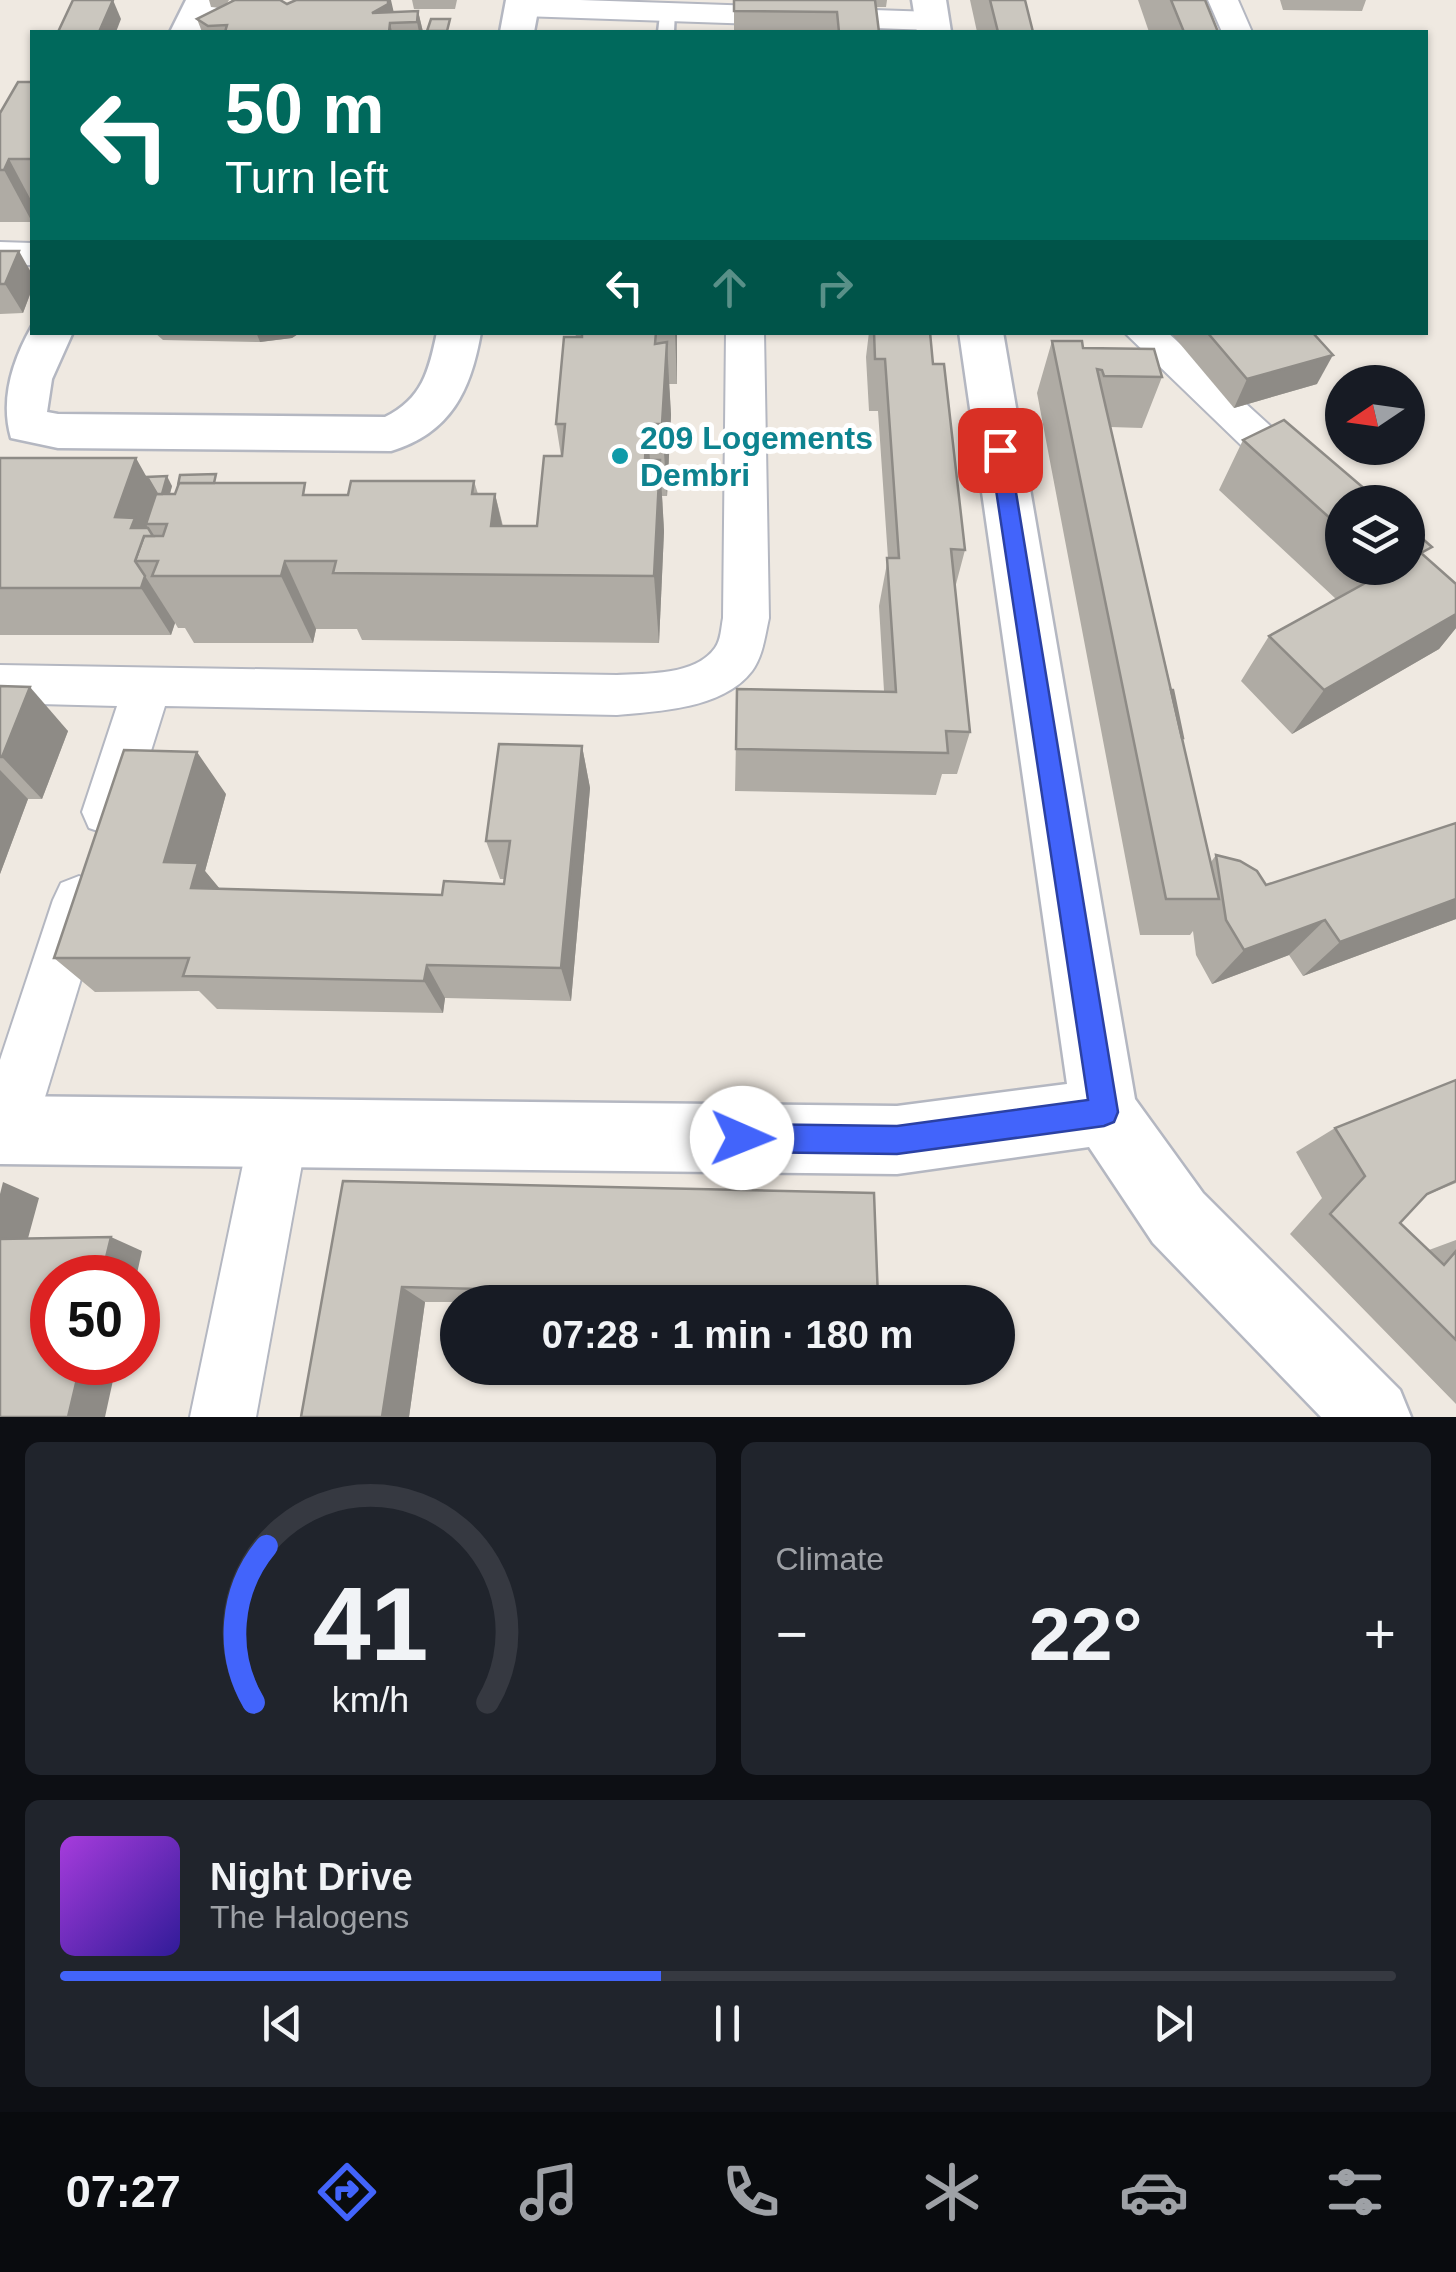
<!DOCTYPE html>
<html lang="en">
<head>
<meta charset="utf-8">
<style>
	:root { --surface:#171b24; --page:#20242c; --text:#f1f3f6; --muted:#9ea1a6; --line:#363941; --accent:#4264fb }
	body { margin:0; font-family:Arial,sans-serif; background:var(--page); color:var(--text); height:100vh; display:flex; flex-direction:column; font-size:38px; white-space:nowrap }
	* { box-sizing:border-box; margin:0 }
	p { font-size:32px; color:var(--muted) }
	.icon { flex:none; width:55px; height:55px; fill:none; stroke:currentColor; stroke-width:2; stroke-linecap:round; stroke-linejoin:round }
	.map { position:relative; height:1417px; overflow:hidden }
	.side { display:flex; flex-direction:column; gap:25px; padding:25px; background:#0d0f14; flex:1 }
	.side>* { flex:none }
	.hud { position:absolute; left:30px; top:30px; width:1398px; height:305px; border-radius:0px; box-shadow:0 2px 8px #0004; background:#00695c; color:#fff; overflow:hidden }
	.needle { width:65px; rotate:257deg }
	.fabs { position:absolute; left:1325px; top:365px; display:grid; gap:20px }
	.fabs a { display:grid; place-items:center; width:100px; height:100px; border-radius:50%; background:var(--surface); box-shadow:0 2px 8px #0004; font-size:50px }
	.speed { position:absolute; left:30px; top:1255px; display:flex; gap:20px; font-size:50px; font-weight:700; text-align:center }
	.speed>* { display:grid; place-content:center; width:130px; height:130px; border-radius:50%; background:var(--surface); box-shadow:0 2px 8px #0004; line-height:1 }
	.speed .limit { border:15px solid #d22; background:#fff; color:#111 }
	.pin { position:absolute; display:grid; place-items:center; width:85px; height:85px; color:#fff; margin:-42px; border-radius:20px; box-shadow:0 5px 15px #0006 }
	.me { position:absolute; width:110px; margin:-55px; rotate:91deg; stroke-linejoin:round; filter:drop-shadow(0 0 8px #0008) }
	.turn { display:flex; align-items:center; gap:35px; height:210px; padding:0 30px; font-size:45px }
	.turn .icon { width:130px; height:130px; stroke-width:2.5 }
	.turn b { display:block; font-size:70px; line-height:85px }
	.lanes { display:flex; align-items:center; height:95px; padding:0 30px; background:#0003; justify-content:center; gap:50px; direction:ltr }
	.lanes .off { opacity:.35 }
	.big { font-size:75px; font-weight:700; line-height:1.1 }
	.side .card { flex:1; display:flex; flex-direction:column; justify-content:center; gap:15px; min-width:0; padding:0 35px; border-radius:15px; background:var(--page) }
	.side .dial { align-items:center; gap:0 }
	.dial svg { height:260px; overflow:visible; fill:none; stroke:var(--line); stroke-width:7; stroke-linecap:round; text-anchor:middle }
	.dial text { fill:var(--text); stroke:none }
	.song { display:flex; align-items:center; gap:30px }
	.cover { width:120px; height:120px; border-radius:15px; background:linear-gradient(135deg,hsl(280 70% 55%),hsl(250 70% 35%)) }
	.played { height:10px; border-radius:5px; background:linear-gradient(90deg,var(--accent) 45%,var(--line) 45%) }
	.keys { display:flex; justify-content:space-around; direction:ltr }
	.heat { display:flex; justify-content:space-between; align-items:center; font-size:55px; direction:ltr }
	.side .tiles { flex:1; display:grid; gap:25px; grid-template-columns:1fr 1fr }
	.card:last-child { grid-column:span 2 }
	.trip { position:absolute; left:440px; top:1285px; width:575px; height:100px; border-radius:50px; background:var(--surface); box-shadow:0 2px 8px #0004; font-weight:700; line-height:100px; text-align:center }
	.menu { display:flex; height:160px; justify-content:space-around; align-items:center; background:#090b0e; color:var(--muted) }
	.menu .icon { width:70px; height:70px }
	.menu .active { color:var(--accent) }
	.menu b { font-size:45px; color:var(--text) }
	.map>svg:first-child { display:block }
</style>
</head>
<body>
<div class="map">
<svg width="1456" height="1417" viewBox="0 0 1456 1417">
	<rect width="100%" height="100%" fill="#efe9e1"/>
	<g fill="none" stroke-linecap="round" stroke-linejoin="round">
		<defs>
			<path id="lane" d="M661 7 675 10 674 32H658Z"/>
			<g id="street">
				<path d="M580 0 933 12 944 15 948 21 944 27 933 30 522 16 511 13 507 7 514 0Z"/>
				<path d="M1208 0H1238L1252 32H1222Z"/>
				<path d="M0 242 32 243V265L0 266Z"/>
				<path d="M726 332H764L769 618C765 636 763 656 752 671 723 709 659 711 617 715L165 706 132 812 125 828 107 834 89 828 82 812 117 706 0 703V665L617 675C647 673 695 676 715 648 721 640 721 628 723 618Z"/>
				<path d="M1124 332H1167L1354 502H1342V533L1327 528Z"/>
				<path d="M79 876 97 883 105 900 35 1130 27 1151 6 1159 0 1157V1060L53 900 61 883Z"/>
				<path d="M279 1102 300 1110 308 1131 256 1417H190L250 1131 258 1110Z"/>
			</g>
			<g id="secondary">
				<path d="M186 0H220L205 32H170Z"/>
				<path d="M506 0H540L534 32H500Z"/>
				<path d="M912 0H946L951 32H917Z"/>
				<path d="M32 326V332H73L52 379 47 412 58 414 385 417C422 399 429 371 437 332H481C471 390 451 433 391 451L58 448 11 438C0 400 12 361 32 326Z"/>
				<path d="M959 332H1003L1135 1099 1203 1193 1400 1390 1411 1417H1321L1153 1243 1089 1147 897 1174 0 1164V1096L897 1106 1067 1084Z"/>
			</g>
		</defs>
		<use href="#lane" stroke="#b4b7c1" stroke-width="5"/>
		<use href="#street" stroke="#b4b7c1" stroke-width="4"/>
		<use href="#secondary" stroke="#b4b7c1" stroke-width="5"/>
		<use href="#lane" fill="#fff" fill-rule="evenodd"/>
		<use href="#street" fill="#fff" fill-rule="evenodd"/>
		<use href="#secondary" fill="#fff" fill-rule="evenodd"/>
	</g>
	<g fill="#afaba4">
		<path d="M209 0H229L226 5 232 2 231 0H280L287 4 393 12 418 11 423 32H202L197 19 220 8 211 7Z"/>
		<path d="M412 0H457L455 9H414Z"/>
		<path d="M734 0H887L886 7H876L879 32H734Z"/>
		<path d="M970 0H1025L1033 32H977Z"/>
		<path d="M1138 0H1205L1218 32H1149Z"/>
		<path d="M1280 0H1366L1362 11 1283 10Z"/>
		<path d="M32 82V222H0V113Z"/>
		<path d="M0 251 32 274V289L23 313 0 314Z"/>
		<path d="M154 332H301L292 338 260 342 163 340Z"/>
		<path d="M575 332H677V384H669L671 415 667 496H662L664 531 659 643 362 640 357 629H316L313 643H194L185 628H178L175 623 171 635H0V458L147 477 172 486 170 494 221 483 310 495H348L474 481 478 494H495L503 526H537L561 456 556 424 576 337Z"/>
		<path d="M869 332H930L933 364 965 550 955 588 970 732 957 774H942L936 795 735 791 737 689 884 691 879 606 888 558 878 411H869L866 357Z"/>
		<path d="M1170 332H1312L1317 384 1234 408Z"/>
		<path d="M1052 341 1083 348 1162 377 1142 428 1110 427 1183 738 1182 740 1211 862 1216 855 1266 885 1456 919 1303 976 1289 955 1212 984 1196 955 1193 931 1190 935H1140L1037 393Z"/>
		<path d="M1243 440 1342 502V568H1408L1425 557 1456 584V628L1439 649 1292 734 1241 681 1269 636 1336 599 1219 490Z"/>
		<path d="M0 686 68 731 42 799H28L0 874Z"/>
		<path d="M582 746 590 788 571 1001 445 998 443 1013 217 1009 199 991 95 992 54 958 226 794 205 871 220 889 442 895 504 884 505 879H500L486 841Z"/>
		<path d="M1456 1080V1183L1424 1196 1400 1223 1429 1250 1456 1240V1404L1290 1234 1322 1198 1296 1152 1335 1128Z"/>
		<path d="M343 1181 878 1299 876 1302H425L409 1417Z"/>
	</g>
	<g fill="#8e8b86">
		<path d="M113 0 121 19 116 32H99Z"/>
		<path d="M388 0H391L396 22 390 23 392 32H376L372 13Z"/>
		<path d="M418 11 423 32H419L417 22Z"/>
		<path d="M9 159 32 202V222L4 170Z"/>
		<path d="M19 251 32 274V289L23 313 5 284Z"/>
		<path d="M256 332H301L292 338 260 342Z"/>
		<path d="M675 332H677V384Z"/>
		<path d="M667 342 671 415 667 496 662 424Z"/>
		<path d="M1333 355 1317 384 1234 408 1247 379Z"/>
		<path d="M647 424 653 496 645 460Z"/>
		<path d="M136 458 164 508 146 524 154 538 158 561 115 517Z"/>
		<path d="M660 460 664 531 659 643 654 576Z"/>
		<path d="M167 476 172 486 166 507 161 497Z"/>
		<path d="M495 494 511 564 491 526Z"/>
		<path d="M285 561 316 629 313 643 281 576Z"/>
		<path d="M145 576 175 623 171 635 141 588Z"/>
		<path d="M1456 614V628L1439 649 1292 734 1324 690Z"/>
		<path d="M30 687 68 731 42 799 2 757Z"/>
		<path d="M582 746 590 788 571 1001 561 968Z"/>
		<path d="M197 752 226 794 205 871 229 900 222 925 164 862Z"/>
		<path d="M0 770 28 799 0 874Z"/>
		<path d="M1456 899V919L1303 976 1340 942Z"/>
		<path d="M1325 920 1289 955 1212 984 1244 950Z"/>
		<path d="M427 965 445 998 443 1013 424 981Z"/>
		<path d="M3 1182 39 1198 24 1253 0 1244V1194Z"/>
		<path d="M111 1237 142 1251 136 1278H101Z"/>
		<path d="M402 1287 425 1302 409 1417H382Z"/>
		<path d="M81 1362H117L105 1417H68Z"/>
	</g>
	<g fill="#cbc7bf" stroke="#8e8b86" stroke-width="2.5">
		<path d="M73 0H113L99 32H58Z"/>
		<path d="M235 0H280L287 4 296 0H388V4L372 13 418 11 417 22 390 23 389 32H225L227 25 208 26 197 19Z"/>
		<path d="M734 0H875L879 32H839L837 12 734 11Z"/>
		<path d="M990 0H1025L1033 32H998Z"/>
		<path d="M1171 0H1205L1218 32H1184Z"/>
		<path d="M431 19H450L447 31H427Z"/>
		<path d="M18 82H32V159H9L4 170H0V113Z"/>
		<path d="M0 251H19L5 284H0Z"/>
		<path d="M582 332H656L655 344 667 342 662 424H647L645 460H660L654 576 333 573 336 561H285L281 576H152L158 561H135L144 536H163L167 524H146L156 494H175L179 483H305L303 495H348L351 481H474L472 494H495L491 526H537L544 456H562L565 424H556L564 337H582Z"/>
		<path d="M874 332H930L933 364H944L965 550 951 549 970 732 946 731 948 753 736 749 737 689 896 692 887 558H899L885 359H875Z"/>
		<path d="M1207 332H1312L1333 355 1247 379Z"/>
		<path d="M1052 341H1082L1083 348 1154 349 1162 377 1104 376 1102 370 1097 369 1219 899H1166Z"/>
		<path d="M1284 420 1380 502H1342V529L1243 440Z"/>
		<path d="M0 458H136L115 517 135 518 131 528H148L153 536H144L135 561 145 576 141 588H0Z"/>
		<path d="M216 474 214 483H179L178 485 180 475Z"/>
		<path d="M167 476 162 494H157L147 477Z"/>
		<path d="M1408 526 1432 547 1421 553 1456 584V614L1324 690 1269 636 1389 570 1386 568H1408Z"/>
		<path d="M0 686 30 687 2 757H0Z"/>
		<path d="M1171 690H1173L1183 738H1182Z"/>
		<path d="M499 744 582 746 561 968 427 965 424 981 183 976 189 958H54L124 750 197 752 164 862 198 863 191 888 442 895 444 881 504 884 510 841H486Z"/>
		<path d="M1456 823V899L1340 942 1325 920 1244 950 1226 920 1216 855 1240 861 1257 871 1266 885Z"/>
		<path d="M1456 1080V1181L1427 1194 1400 1223 1444 1265 1456 1251V1340L1330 1214 1365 1176 1335 1128Z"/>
		<path d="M343 1181 874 1193 878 1299 402 1287 382 1417H301Z"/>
		<path d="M111 1237 101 1278H52V1362H81L68 1417H0V1239Z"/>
	</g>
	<path fill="#4264fb" stroke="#2b41a3" stroke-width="2.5" d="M1000 442 1009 450 1118 1112 1114 1122 1104 1126 897 1154 742 1152 733 1148 729 1138 733 1128 742 1124 897 1126 1088 1100 990 450Z"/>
	<circle fill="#0f9aa8" stroke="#fff" stroke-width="4" cx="620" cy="456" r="10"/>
	<g text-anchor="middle" stroke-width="10" stroke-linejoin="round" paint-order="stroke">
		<g font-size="32" font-weight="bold" fill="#0d838f" stroke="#fff" text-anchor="start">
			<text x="640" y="449">209 Logements<tspan x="640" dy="37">Dembri</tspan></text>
		</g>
	</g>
</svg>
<div class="fabs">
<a><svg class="needle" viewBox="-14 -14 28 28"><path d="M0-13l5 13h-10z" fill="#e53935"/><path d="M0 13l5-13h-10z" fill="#9ea1a6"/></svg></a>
<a><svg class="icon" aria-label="layers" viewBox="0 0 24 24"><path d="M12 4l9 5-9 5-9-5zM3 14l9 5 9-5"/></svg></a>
</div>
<div class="speed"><div class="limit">50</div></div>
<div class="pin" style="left:1000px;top:450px;background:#d93025"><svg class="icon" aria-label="arrive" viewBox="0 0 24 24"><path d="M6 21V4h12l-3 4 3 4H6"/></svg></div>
<svg class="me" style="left:742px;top:1138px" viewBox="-20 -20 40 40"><circle r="19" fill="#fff"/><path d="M0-13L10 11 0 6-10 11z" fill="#4264fb"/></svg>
<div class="trip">07:28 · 1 min · 180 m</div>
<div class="hud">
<div class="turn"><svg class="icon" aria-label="left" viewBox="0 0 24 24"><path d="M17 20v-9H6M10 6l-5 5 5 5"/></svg><div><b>50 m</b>Turn left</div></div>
<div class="lanes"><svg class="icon" aria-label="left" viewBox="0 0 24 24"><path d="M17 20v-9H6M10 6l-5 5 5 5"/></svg><svg class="icon off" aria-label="ahead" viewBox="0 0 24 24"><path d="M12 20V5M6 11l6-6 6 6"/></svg><svg class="icon off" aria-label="right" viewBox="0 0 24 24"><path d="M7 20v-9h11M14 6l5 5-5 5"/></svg></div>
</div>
</div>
<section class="side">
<div class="tiles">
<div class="card dial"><svg viewBox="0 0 100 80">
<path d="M14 69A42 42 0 1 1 86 69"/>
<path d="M14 69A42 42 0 0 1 18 21" stroke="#4264fb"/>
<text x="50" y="56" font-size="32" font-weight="700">41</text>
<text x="50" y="72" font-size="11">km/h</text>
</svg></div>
<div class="card"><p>Climate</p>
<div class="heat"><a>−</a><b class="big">22°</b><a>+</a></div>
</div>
<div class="card">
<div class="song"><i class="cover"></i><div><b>Night Drive</b><p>The Halogens</p></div></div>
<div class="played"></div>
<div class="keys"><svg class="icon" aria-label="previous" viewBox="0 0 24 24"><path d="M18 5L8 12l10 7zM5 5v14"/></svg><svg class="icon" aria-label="pause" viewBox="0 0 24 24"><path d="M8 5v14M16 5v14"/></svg><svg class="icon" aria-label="next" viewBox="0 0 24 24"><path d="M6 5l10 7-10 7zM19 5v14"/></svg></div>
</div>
</div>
</section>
<nav class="menu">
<b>07:27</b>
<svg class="icon active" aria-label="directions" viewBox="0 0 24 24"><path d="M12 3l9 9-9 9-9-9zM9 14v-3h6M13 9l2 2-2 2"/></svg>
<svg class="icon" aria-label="music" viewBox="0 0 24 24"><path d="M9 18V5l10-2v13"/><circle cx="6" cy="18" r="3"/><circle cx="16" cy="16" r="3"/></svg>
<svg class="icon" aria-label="phone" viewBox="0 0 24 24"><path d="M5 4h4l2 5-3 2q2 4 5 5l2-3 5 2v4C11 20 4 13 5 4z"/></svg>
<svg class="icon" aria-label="climate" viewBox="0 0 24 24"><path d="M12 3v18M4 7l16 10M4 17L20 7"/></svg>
<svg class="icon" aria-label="car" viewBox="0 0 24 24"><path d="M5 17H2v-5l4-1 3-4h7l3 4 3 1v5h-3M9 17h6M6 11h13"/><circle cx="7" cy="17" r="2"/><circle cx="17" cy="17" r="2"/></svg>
<svg class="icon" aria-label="filters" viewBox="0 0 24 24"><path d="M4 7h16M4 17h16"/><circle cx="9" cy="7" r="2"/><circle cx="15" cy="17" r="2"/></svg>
</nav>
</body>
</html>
